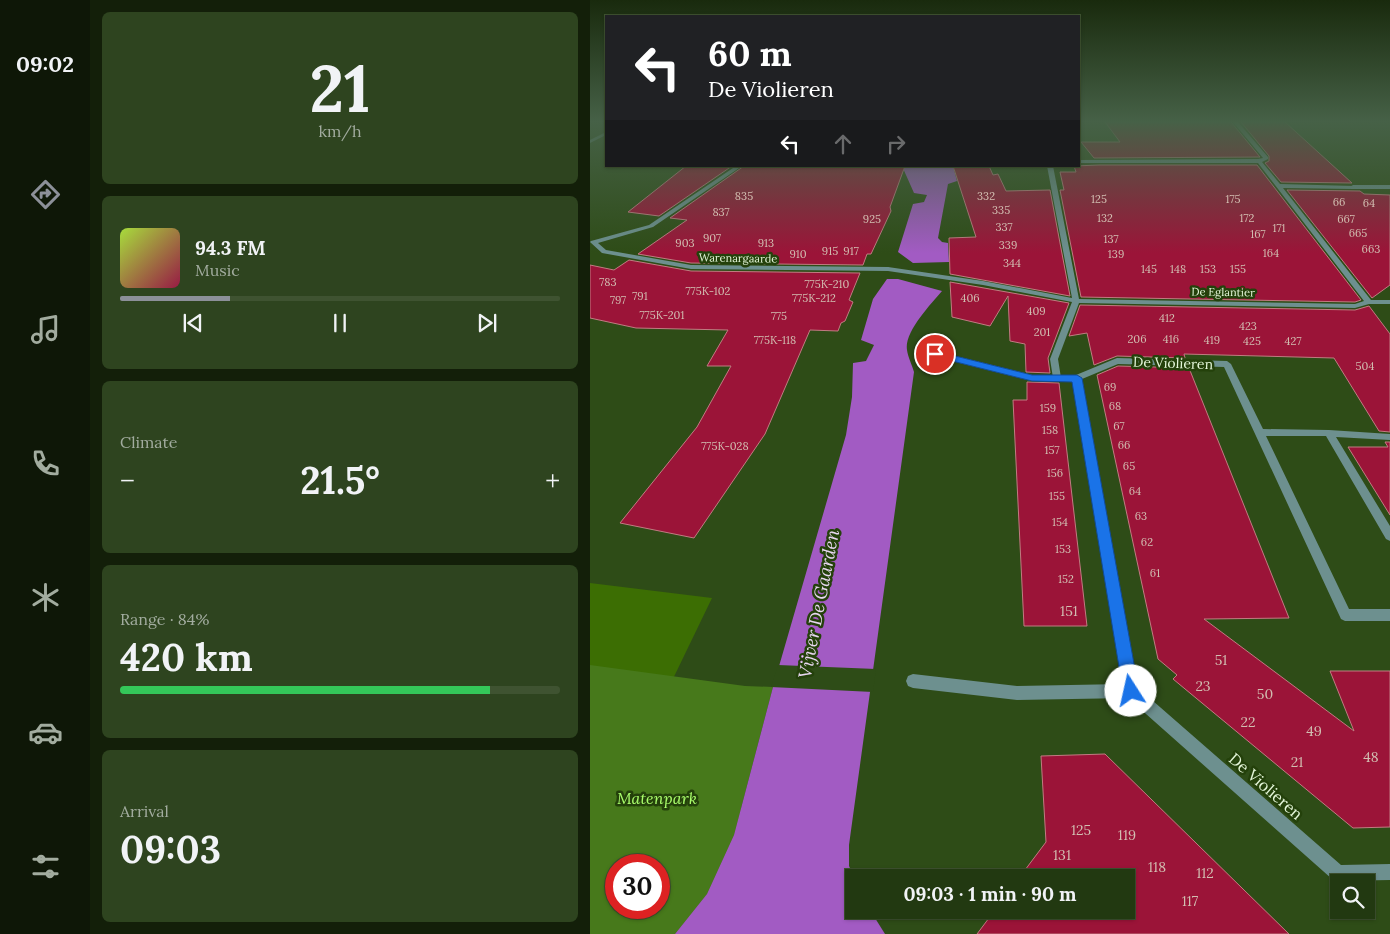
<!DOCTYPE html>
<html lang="en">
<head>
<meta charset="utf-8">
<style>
	:root { --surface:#223911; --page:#2e441f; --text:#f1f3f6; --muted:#a2ac9f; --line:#3f5331; --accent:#8c9099 }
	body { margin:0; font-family:Lora,serif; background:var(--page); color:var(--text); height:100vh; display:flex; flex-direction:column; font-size:19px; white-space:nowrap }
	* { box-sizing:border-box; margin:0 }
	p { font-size:16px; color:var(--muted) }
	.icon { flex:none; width:28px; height:28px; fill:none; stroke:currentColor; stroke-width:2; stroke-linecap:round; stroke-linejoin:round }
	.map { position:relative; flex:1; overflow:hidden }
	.drawer { display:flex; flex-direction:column; gap:12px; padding:12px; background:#131f09; width:500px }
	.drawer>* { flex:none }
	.banner { position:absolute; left:15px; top:15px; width:475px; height:152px; border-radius:0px; box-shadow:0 1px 4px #0004,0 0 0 1px var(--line); background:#202124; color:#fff; overflow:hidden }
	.controls { position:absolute; left:740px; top:874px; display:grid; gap:10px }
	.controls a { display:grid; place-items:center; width:45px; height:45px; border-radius:0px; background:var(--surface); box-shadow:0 1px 4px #0004,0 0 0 1px var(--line); font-size:25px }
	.speed { position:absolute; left:15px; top:854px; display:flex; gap:10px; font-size:25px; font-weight:700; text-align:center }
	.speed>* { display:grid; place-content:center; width:65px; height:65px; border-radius:50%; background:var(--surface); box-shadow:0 1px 4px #0004,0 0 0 1px var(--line); line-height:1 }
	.speed .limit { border:8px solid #d22; background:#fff; color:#111 }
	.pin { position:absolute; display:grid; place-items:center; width:42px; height:42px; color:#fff; margin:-21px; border:2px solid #fff; border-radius:50%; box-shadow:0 1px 5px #0007 }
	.me { position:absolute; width:55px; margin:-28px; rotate:350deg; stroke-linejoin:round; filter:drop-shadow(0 0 4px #0008) }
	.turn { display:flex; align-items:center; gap:18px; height:105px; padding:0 20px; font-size:22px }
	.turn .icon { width:65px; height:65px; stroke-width:2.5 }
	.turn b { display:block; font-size:35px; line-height:42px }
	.lanes { display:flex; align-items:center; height:48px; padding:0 20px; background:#0003; justify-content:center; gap:25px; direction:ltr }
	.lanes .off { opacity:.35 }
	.big { font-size:38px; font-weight:700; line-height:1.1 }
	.drawer .card { flex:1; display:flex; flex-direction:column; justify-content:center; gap:8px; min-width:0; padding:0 18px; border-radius:8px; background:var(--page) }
	.drawer .dial { align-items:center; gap:0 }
	.dial b { font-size:65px; line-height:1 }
	.song { display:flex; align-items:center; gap:15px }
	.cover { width:60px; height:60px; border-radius:8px; background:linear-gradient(135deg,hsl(80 70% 55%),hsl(340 70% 35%)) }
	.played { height:5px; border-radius:2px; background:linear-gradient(90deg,var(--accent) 25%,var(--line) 25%) }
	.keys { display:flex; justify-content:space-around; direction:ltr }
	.heat { display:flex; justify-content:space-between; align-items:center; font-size:28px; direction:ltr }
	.charge { height:8px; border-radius:4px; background:linear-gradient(90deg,#34c759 84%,var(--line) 0) }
	.trip { position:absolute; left:255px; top:869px; width:290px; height:50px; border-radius:0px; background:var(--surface); box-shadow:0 1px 4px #0004,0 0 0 1px var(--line); font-weight:700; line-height:50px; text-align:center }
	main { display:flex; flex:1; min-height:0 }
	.tab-bar { display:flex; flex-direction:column; width:90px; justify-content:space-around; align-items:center; background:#0e1707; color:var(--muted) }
	.tab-bar .icon { width:35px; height:35px }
	.tab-bar .active { color:var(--accent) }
	.tab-bar b { font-size:22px; color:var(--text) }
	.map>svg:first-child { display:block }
</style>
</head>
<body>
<main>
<nav class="tab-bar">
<b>09:02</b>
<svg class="icon active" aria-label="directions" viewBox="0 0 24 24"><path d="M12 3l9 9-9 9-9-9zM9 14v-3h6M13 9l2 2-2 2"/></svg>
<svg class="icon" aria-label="music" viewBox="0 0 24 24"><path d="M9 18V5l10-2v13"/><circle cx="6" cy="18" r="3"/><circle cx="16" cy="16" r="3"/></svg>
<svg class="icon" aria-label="phone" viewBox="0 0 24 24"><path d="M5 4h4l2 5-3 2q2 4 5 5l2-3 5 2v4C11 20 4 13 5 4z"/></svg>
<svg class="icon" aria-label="climate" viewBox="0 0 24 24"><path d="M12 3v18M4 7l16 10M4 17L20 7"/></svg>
<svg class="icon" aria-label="car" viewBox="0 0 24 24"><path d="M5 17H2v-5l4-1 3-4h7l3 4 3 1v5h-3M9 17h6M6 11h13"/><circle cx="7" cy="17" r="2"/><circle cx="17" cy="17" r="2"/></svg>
<svg class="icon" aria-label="filters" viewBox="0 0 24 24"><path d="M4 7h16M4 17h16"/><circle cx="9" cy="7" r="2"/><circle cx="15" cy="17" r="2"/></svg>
</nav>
<section class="drawer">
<div class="card dial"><b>21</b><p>km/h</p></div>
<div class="card">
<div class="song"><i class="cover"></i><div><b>94.3 FM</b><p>Music</p></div></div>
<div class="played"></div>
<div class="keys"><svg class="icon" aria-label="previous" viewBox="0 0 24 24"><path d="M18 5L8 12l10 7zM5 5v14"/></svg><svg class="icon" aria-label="pause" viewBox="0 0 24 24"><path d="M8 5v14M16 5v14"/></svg><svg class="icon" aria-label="next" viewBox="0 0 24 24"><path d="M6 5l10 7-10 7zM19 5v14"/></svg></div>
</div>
<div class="card"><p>Climate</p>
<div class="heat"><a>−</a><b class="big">21.5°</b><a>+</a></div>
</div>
<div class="card"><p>Range · 84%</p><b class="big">420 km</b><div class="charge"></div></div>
<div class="card"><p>Arrival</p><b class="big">09:03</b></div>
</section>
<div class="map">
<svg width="800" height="934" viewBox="0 0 800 934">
	<rect width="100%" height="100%" fill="#2e4c17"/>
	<path fill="#3c6e03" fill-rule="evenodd" d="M0 583 122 598 79 687 225 934H0ZM26 865H69V908H26Z"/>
	<path fill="#47791b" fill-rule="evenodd" d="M0 665 155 686 183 687 144 835 117 894 85 934H0ZM26 865H69V908H26Z"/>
	<g fill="#a25bc3">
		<path d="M312 166H363L367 181 358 184 348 238 352 242 358 243 359 262 323 263 308 252 323 204 334 202 337 195 324 193Z"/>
		<path d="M297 279H308L352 291C341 304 314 332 317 350 318 357 322 365 324 372L259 845V866L264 877V910H280L295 934H85L117 894 144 835 183 687 256 435 262 397 263 363 276 361 284 345 271 340 283 299Z"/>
	</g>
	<path fill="#2e4c17" d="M188 665 286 669 283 692 181 687Z"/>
	<g fill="#9b1438" stroke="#c17c82">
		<path d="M515 122H641L670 157 504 158 491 142H530Z"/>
		<path d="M651 122H695L762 183 691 182 675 163 679 161V156Z"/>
		<path d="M509 165H667L771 300 765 302 491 297 470 190H474L470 172H486L484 166Z"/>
		<path d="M96 166H142L69 216 38 212Z"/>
		<path d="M154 166H315L300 207 301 211 281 254H277L273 265 101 263 48 254 97 220 80 218Z"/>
		<path d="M363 166H399L403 175 408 174 416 191 460 190 480 296 360 274 359 238 386 237Z"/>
		<path d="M697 190 770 191 774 194 800 195V285L782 298Z"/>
		<path d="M39 260 101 271 270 273 259 300 263 302 255 321 251 323 248 331 220 330 175 434 104 538 30 523 107 427 141 366H117L138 330 46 328 0 318V265L24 270Z"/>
		<path d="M360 282 479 303 458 358 460 373 436 372 435 344 420 341 418 296 400 326 362 317Z"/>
		<path d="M490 305 765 310 779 306 800 334V432L789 431 744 358 594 354 595 358 527 356 504 365 497 333 479 336Z"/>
		<path d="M528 366 599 368 699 618 614 619 764 731 740 671H800V827L763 828 583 679 587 675 568 659 507 375Z"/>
		<path d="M437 382 469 383 497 626H434L423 400H437Z"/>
		<path d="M795 442H800V515L758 447H798Z"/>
		<path d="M515 754 699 934H387L405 910H536V878H429L456 842 451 756Z"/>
	</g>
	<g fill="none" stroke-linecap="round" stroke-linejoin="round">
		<path fill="#6d908f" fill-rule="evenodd" d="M643 122H648L678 157V159L672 162 690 184 765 186V188L763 189 693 188 781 300H800V304H779L765 308 489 303 468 359 471 378 467 381 463 378 460 359 482 302 393 285 298 271 295 269 298 267 393 281 482 298 457 166H463L489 299 765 304 774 301 668 163H489V160L668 159 673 158Z"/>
		<g fill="#6d908f" fill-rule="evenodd">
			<path d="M16 132V135L0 143V140Z"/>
			<path d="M146 166H152L63 227 8 243 16 250 101 265 298 267 301 269 298 271 101 269 12 253 0 242 1 241 59 225Z"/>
			<path d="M800 185V189H763L760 187 763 185Z"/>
			<path d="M345 351 442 375H486L527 358 637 361 641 364 673 429 739 430 800 434V440L746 437 800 526V541L796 539 736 436H676L759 609H800V621H755L751 619 634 367 528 364 492 379 547 687 751 865 800 864V880L748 881 742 879 538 698 427 700 323 688 318 686 316 681 318 676 323 674 427 686 533 684 483 381H442L342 356 341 354Z"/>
		</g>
	</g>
	<linearGradient id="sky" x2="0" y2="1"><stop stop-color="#192a0d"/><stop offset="0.48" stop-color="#466147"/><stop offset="1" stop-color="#466147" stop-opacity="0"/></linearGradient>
	<rect width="800" height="253" fill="url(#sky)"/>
	<path fill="#1a73e8" stroke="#114b97" d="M345 351 442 375H487L492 378 549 691 547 697 541 699 536 697 533 691 482 382 442 381 342 356 341 354Z"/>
	<g text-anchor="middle" stroke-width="5" stroke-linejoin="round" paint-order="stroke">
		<g font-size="11" fill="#d2beb1">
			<text x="154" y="200">835</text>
			<text x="396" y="200">332</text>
			<text x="509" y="203">125</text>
			<text x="643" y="203">175</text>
			<text x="749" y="206">66</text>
			<text x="779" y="207">64</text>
			<text x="411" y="214">335</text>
			<text x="131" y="216">837</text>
			<text x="515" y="222">132</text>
			<text x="657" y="222">172</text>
			<text x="282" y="223">925</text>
			<text x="756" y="223">667</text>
			<text x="414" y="231">337</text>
			<text x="689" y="232">171</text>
			<text x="768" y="237">665</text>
			<text x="668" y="238">167</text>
			<text x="122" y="242">907</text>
			<text x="521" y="243">137</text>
			<text x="95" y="247">903</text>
			<text x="176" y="247">913</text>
			<text x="418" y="249">339</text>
			<text x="781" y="253">663</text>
			<text x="240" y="255">915</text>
			<text x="261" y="255">917</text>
			<text x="681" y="257">164</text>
			<text x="208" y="258">910</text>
			<text x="526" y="258">139</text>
			<text x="422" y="267">344</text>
			<text x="559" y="273">145</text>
			<text x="588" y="273">148</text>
			<text x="618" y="273">153</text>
			<text x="648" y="273">155</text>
			<text x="18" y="286">783</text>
			<text x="237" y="288">775K-210</text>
			<text x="118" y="295">775K-102</text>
			<text x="50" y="300">791</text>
			<text x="224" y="302">775K-212</text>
			<text x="380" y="302">406</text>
			<text x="28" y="304">797</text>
			<text x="446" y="315">409</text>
			<text x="72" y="319">775K-201</text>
			<text x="189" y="320">775</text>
			<text x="577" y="322">412</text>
			<text x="658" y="330">423</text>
			<text x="452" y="336">201</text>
			<text x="547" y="343">206</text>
			<text x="581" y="343">416</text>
			<text x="185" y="344">775K-118</text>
			<text x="622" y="344">419</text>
			<text x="662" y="345">425</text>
			<text x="703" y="345">427</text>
			<text x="775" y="370">504</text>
			<text x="520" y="391">69</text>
			<text x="525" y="410">68</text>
			<text x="458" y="412">159</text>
			<text x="529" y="430">67</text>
			<text x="460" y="434">158</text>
			<text x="534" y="449">66</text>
			<text x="135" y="450">775K-028</text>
			<text x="462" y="454">157</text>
			<text x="539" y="470">65</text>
			<text x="465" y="477">156</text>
			<text x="545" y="495">64</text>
			<text x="467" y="500">155</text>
			<text x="551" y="520">63</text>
			<text x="470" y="526">154</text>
			<text x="557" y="546">62</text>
			<text x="473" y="553">153</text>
			<text x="565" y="577">61</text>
			<text x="476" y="583">152</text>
		</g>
		<g font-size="11" fill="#e4f6d9" stroke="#24410b">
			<text transform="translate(148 258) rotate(1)" y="4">Warenargaarde</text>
			<text transform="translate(633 292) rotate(1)" y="4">De Eglantier</text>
		</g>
		<g font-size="14" fill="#e4f6d9" stroke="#24410b">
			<text transform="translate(583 363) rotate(2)" y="5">De Violieren</text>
		</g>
		<g font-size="14" fill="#d2beb1">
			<text x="479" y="616">151</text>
			<text x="631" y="665">51</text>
			<text x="613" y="691">23</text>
			<text x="675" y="699">50</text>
			<text x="658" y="727">22</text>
			<text x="724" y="736">49</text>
			<text x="781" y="762">48</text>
			<text x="707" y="767">21</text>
			<text x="491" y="835">125</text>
			<text x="537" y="840">119</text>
			<text x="472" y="860">131</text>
			<text x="567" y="872">118</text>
			<text x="615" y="878">112</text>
			<text x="600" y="906">117</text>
		</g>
		<g font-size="16" fill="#e4f6d9" stroke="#24410b">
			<text transform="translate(676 786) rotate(41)" y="6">De Violieren</text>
		</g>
		<g font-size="16" font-style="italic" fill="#aafe6c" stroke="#24410b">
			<text x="67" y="804">Matenpark</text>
		</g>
		<g font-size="18" font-style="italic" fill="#e8d7f1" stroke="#24410b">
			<text transform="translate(229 604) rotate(-79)" y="6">Vijver De Gaarden</text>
		</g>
	</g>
</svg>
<div class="controls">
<a><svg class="icon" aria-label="search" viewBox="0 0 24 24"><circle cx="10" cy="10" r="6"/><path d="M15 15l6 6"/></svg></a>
</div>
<div class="speed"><div class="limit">30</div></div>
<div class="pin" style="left:345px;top:354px;background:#d93025"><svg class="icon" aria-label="arrive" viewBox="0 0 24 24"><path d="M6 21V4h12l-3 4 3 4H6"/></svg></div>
<svg class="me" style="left:541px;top:691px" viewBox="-20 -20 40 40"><circle r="19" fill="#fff"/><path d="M0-13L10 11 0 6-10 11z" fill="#1a73e8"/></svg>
<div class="trip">09:03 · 1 min · 90 m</div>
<div class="banner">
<div class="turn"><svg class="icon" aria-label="left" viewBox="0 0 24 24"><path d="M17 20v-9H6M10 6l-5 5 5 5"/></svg><div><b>60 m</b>De Violieren</div></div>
<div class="lanes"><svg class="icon" aria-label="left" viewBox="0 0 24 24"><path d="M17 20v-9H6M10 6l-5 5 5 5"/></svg><svg class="icon off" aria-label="ahead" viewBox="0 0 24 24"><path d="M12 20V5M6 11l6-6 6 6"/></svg><svg class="icon off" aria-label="right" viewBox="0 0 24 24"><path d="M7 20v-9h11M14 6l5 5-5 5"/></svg></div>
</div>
</div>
</main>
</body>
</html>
